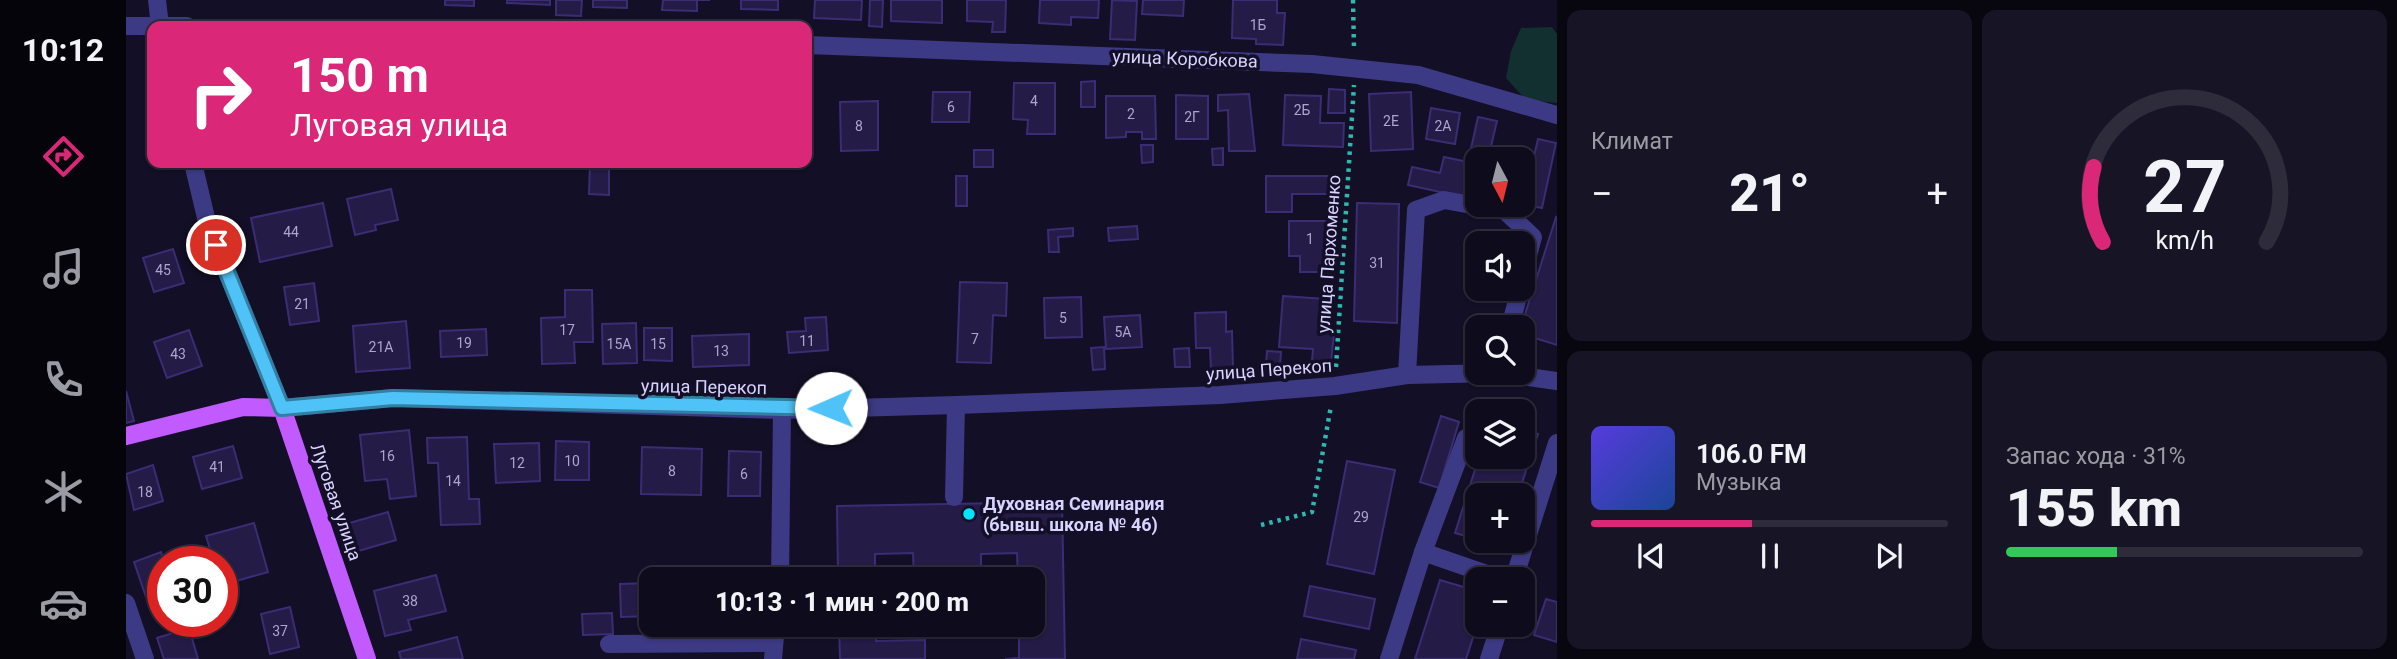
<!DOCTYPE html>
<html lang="ru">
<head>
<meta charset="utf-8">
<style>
	:root { --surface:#0e0b1c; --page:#171425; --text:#f1f3f6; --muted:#9b9ba3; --line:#2e2b3b; --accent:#db2777 }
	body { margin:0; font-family:Roboto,sans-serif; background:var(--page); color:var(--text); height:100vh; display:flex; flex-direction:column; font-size:26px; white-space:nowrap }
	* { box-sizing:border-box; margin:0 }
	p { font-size:23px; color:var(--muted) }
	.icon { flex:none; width:38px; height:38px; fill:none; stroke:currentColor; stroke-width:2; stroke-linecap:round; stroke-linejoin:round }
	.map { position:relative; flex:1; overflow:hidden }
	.side { display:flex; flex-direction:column; gap:10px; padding:10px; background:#08060f; width:840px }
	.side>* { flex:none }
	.top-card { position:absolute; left:21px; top:21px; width:665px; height:147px; border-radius:14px; box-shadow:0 2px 5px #0004,0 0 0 2px var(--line); background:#db2777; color:#fff; overflow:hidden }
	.needle { width:46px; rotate:173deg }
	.fabs { position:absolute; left:1339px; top:147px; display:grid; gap:14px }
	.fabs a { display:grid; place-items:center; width:70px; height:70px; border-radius:14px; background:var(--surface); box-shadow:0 2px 5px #0004,0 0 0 2px var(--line); font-size:35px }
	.speed { position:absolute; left:21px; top:546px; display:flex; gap:14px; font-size:35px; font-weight:700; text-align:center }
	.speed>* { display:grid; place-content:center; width:91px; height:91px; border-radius:50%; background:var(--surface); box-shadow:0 2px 5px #0004,0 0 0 2px var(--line); line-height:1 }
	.speed .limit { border:10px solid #d22; background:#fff; color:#111 }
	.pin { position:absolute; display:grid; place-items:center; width:60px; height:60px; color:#fff; margin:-30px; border:4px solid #fff; border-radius:50%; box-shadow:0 2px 7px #0007 }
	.me { position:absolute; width:77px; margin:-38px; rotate:269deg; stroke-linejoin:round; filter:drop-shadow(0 0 5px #0008) }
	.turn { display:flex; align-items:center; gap:24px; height:147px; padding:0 28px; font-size:32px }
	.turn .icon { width:91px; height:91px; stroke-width:2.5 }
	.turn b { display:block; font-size:49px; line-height:60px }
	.big { font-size:52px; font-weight:800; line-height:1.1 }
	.side .card { flex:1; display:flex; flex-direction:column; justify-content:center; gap:10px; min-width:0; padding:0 24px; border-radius:14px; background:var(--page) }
	.side .dial { align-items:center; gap:0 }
	.dial svg { height:182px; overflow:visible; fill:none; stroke:var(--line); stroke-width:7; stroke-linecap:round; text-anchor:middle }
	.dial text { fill:var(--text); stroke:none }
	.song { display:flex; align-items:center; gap:21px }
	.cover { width:84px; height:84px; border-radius:10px; background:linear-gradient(135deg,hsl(250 70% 55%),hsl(220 70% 35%)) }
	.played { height:7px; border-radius:4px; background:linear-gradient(90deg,var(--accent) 45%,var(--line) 45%) }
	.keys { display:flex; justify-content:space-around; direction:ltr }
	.heat { display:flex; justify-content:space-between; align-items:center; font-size:38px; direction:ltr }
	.charge { height:10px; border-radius:5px; background:linear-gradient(90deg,#34c759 31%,var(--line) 0) }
	.side .tiles { flex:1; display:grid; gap:10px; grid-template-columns:repeat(2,1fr) }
	.trip { position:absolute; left:513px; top:567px; width:406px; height:70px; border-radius:14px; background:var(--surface); box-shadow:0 2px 5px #0004,0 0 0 2px var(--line); font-weight:800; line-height:70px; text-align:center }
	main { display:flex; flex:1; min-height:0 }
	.dock { display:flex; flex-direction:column; width:126px; justify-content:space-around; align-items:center; background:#06040b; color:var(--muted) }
	.dock .icon { width:49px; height:49px }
	.dock .selected { color:var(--accent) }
	.dock b { font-size:32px; color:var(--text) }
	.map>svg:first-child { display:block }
</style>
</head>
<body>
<main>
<nav class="dock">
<b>10:12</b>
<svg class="icon selected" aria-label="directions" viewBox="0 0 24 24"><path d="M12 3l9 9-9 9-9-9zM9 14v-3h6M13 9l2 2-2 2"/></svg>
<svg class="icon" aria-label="music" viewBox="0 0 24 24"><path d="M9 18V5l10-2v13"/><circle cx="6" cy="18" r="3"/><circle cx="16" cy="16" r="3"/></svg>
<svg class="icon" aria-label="phone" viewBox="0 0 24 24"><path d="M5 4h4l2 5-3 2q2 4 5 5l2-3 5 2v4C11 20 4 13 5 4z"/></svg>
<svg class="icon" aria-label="climate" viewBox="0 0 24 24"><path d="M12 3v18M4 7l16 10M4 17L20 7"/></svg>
<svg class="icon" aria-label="car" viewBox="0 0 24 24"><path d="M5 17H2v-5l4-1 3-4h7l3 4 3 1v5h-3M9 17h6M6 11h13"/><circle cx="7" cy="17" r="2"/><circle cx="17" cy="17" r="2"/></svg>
</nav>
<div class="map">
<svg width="1431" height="659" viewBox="0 0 1431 659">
	<rect width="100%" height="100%" fill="#130f26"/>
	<path fill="#12302f" d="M1426 27 1431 34V103L1400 100 1380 78 1385 51 1395 28Z"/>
	<g fill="#241b47" stroke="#3b2d73" stroke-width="2">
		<path d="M319 0H348V6L319 5Z"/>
		<path d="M381 0H424V5L381 3Z"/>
		<path d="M430 0H456L455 16 430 15Z"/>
		<path d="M467 0H501V8L467 7Z"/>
		<path d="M537 0H584H571V11L536 10Z"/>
		<path d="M615 0H652V10L615 9Z"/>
		<path d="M689 0H736L735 20 688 18Z"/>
		<path d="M744 0H757L756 27 743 26Z"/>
		<path d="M765 0H816V23L765 21Z"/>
		<path d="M841 0H880L879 32H866L867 22 841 21Z"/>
		<path d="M914 0H973L972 18 945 17V25L913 23Z"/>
		<path d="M986 0 1011 1 1009 40 984 39Z"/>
		<path d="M1017 0H1058L1057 16 1016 14Z"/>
		<path d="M1107 0H1151V13H1159L1157 45 1130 44V39L1106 38Z"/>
		<path d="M969 81V107H955V82Z"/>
		<path d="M888 83H929V134H901L902 120 887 119Z"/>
		<path d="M1203 89 1219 90V113H1202Z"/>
		<path d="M807 92H844L843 122H806Z"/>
		<path d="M1285 92 1287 149 1245 151 1243 94Z"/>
		<path d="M1123 94 1129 151H1103L1102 110 1092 111V95Z"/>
		<path d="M1050 95 1082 96V139H1050Z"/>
		<path d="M1159 95 1195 96 1194 123H1218L1217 147 1157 145Z"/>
		<path d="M980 96H1029L1030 139H1016V132H1000V137L980 138Z"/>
		<path d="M752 101V150L715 151 714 102Z"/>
		<path d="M1305 108 1334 113 1329 144 1300 139Z"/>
		<path d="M1352 117 1371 121 1362 159H1351V200L1282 185 1286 167 1314 173 1318 157 1342 162Z"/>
		<path d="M1412 139 1430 143 1416 208 1397 204Z"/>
		<path d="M1015 145H1027V162L1016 163Z"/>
		<path d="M1097 148V165H1087L1086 149Z"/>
		<rect x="848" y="150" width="19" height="17"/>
		<path d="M464 163H483V195L463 194Z"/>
		<rect x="580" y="163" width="41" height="3"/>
		<rect x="830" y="176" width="11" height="30"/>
		<path d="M1140 176H1202V194H1166V212H1140Z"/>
		<path d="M265 189 272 220 249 225 250 230 229 235 221 199Z"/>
		<path d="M197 203 206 246 134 262 125 218Z"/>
		<path d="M1231 203 1273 204 1271 323 1228 321Z"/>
		<path d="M1430 217 1431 218V345L1396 334 1395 327Z"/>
		<path d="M1163 221H1205L1206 272H1174V256H1163Z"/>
		<path d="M1011 226 1012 239 983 241 982 228Z"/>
		<path d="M947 228V236L932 237 933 252H923L922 230Z"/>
		<path d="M47 249 58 283 28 292 17 258Z"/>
		<path d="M834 282 881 283 880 316 867 315 865 363 831 362Z"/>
		<path d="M188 283 193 321 164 325 158 287Z"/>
		<path d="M439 290H466L467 342H448L449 363 416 364 415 318 439 317Z"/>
		<path d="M1157 296 1199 299 1197 332 1208 333 1205 362 1186 361 1187 349 1153 347Z"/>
		<path d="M955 297 956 337 919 338 918 298Z"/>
		<path d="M1100 312V332L1106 331 1107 368 1085 369 1084 348H1070L1069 313Z"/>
		<path d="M1014 315 1016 347 980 349 978 317Z"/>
		<path d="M700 317 702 350 663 353 661 332 680 331 679 318Z"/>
		<path d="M280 321 284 368 230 372 227 326Z"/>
		<path d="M510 323 511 363 477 364 476 324Z"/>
		<path d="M518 328H546V361L518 360Z"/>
		<path d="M360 329 361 355 315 357 314 331Z"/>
		<path d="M63 330 76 366 41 378 28 342Z"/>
		<path d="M623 334V365L567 367 566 336Z"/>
		<path d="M978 347 979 369 967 370 965 348Z"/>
		<path d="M1063 348 1064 367H1049L1048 349Z"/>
		<path d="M1141 351 1155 352 1154 366 1140 365Z"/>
		<path d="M0 391 8 421 0 423Z"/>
		<path d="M1315 416 1333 422 1313 488 1294 482Z"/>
		<path d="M1396 429 1412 434 1392 495H1351V539L1329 533 1353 457H1396Z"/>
		<path d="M283 430 290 496 264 499 261 479 239 481 234 435Z"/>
		<path d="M341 437 343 499H353L354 524 315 525 312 463H302L301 438Z"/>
		<path d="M430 441 463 442V480H429Z"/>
		<path d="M413 443 414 481 370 483 368 444Z"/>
		<path d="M107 446 116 478 76 489 67 457Z"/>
		<path d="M516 447 576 449 575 495 515 494Z"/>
		<path d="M603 451 635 452 634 496H602Z"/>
		<path d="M1221 461 1269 470 1248 574 1201 564Z"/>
		<path d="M27 465 37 501 8 510 0 474Z"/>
		<path d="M936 502 939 659H879L893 658V625H906V579H892L891 553 855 554V579H788L787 553 749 554V579H712L711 506Z"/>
		<path d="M262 512 270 540 229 552 220 524Z"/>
		<path d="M128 523 142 572 96 585V562H88L80 536Z"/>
		<path d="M1355 541H1378L1376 547Z"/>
		<path d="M35 552 38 562 37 591 20 597 8 562Z"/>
		<path d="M310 575 320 611 282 620 285 630 259 636 248 591Z"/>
		<path d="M1314 580 1351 591V625L1340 659H1289Z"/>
		<path d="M525 583V616L495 617 494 584Z"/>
		<path d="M1184 586 1249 599 1243 629 1178 616Z"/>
		<path d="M1420 599 1431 602V642L1408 635Z"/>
		<path d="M164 607 173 647 144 654 135 614Z"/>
		<path d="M486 613 487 634 457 635 456 614Z"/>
		<rect x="559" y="625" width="80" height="13"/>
		<path d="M713 625H750V641L799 640V659H714Z"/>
		<path d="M63 628 72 659H38L31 638Z"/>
		<path d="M331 637 337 659H275L273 652Z"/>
		<path d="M1175 639 1230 650 1228 659H1171Z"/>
	</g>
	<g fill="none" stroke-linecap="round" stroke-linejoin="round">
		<g stroke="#2fb8b0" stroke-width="4.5" stroke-dasharray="3.5 5" stroke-linecap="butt">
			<path d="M1227 0 1228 49"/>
			<path d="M1210 367 1228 85"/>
			<path d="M1135 525 1186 512 1205 406"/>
		</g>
		<g stroke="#3d3a85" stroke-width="18">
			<path d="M31 0 34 26"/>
			<path d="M0 26H61"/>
			<path d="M681 45 1186 64 1292 75 1431 115"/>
			<path d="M67 163 81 222 156 408 267 398 656 410 830 405 1094 395 1209 386 1281 375 1368 373"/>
			<path d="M1384 327 1394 289"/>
			<path d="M1374 373 1431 381"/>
			<path d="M1281 375 1290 210 1318 200 1379 211 1407 237 1396 278"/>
			<path d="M828 497 830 405"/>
			<path d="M1297 552 1375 579"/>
			<path d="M654 579 656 410"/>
			<path d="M1388 579 1431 443"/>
			<path d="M0 603 19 659"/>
			<path d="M483 644 648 643"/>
			<path d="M647 659 650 625"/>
			<path d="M1263 659 1297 552 1340 438"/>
			<path d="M1363 659 1374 625"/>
		</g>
		<path stroke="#c25bff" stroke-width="18" d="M0 436 117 407 156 408 241 659"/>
	</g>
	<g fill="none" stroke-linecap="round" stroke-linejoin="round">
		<defs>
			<path id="route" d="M90 245 156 408 267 398 705 408"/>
		</defs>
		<use href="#route" stroke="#337fa1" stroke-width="18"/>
		<use href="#route" stroke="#4fc3f7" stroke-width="12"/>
	</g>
	<circle fill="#00e5ff" stroke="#130f26" stroke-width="2.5" cx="843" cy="514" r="7"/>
	<g text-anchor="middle" stroke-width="7" stroke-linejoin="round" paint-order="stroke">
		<g font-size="14" fill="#aca6d1">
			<text x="1132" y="30">1Б</text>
			<text x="908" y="106">4</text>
			<text x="825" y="112">6</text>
			<text x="1176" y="115">2Б</text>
			<text x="1005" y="119">2</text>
			<text x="1066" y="122">2Г</text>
			<text x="1265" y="126">2Е</text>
			<text x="733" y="131">8</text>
			<text x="1317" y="131">2А</text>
			<text x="165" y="237">44</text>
			<text x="1184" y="244">1</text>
			<text x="1251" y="268">31</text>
			<text x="37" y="275">45</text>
			<text x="176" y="309">21</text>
			<text x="937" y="323">5</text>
			<text x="441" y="335">17</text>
			<text x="997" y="337">5А</text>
			<text x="849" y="344">7</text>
			<text x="681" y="346">11</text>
			<text x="338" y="348">19</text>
			<text x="493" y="349">15А</text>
			<text x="532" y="349">15</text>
			<text x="255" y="352">21А</text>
			<text x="595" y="356">13</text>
			<text x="52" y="359">43</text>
			<text x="261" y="461">16</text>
			<text x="446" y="466">10</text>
			<text x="391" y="468">12</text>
			<text x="91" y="472">41</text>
			<text x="546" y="476">8</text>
			<text x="618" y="479">6</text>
			<text x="327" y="486">14</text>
			<text x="19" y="497">18</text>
			<text x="1235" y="522">29</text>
			<text x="284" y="606">38</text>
			<text x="154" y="636">37</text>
		</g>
		<g font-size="18" fill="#d9d4ff" stroke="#130f26">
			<text transform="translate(1059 59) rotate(2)" y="6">улица Коробкова</text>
			<text transform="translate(1203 254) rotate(-86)" y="6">улица Пархоменко</text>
			<text transform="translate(1143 370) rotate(-4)" y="6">улица Перекоп</text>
			<text transform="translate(578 387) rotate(1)" y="6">улица Перекоп</text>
			<text transform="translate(210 502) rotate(71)" y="6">Луговая улица</text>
		</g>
		<g font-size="18" font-weight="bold" fill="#d9d4ff" stroke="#130f26" text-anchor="start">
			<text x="857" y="510">Духовная Семинария<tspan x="857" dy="21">(бывш. школа № 46)</tspan></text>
		</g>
	</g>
</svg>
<div class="fabs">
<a><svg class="needle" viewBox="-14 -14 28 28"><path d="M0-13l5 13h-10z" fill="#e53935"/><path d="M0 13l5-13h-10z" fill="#9b9ba3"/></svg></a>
<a><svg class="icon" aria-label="sound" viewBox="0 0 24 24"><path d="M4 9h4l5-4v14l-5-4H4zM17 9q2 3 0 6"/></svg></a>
<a><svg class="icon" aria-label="search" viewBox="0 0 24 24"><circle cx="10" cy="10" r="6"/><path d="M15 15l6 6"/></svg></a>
<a><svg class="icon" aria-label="layers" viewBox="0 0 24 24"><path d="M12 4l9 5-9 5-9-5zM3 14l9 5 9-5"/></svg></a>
<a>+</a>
<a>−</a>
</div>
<div class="speed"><div class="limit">30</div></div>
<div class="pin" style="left:90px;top:245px;background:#d93025"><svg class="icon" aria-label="arrive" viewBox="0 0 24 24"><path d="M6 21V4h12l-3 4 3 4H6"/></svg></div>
<svg class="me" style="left:705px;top:408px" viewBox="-20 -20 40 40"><circle r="19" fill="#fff"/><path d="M0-13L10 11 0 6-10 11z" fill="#4fc3f7"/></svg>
<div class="trip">10:13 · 1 мин · 200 m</div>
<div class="top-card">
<div class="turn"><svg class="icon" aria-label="right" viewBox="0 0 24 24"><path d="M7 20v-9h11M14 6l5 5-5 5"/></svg><div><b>150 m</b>Луговая улица</div></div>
</div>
</div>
<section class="side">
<div class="tiles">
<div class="card"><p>Климат</p>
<div class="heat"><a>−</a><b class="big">21°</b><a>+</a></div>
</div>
<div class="card dial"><svg viewBox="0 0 100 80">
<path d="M14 69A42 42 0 1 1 86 69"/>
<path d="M14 69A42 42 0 0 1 10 36" stroke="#db2777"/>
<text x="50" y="56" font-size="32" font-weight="700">27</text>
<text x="50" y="72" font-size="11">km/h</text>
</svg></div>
<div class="card">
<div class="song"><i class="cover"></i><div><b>106.0 FM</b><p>Музыка</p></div></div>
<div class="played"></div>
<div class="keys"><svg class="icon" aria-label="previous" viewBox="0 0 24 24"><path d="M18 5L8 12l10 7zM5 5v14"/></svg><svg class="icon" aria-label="pause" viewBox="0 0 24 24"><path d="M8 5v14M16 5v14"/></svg><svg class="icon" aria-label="next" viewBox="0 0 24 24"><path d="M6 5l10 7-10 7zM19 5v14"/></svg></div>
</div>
<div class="card"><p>Запас хода · 31%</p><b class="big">155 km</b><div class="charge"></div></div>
</div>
</section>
</main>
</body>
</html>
